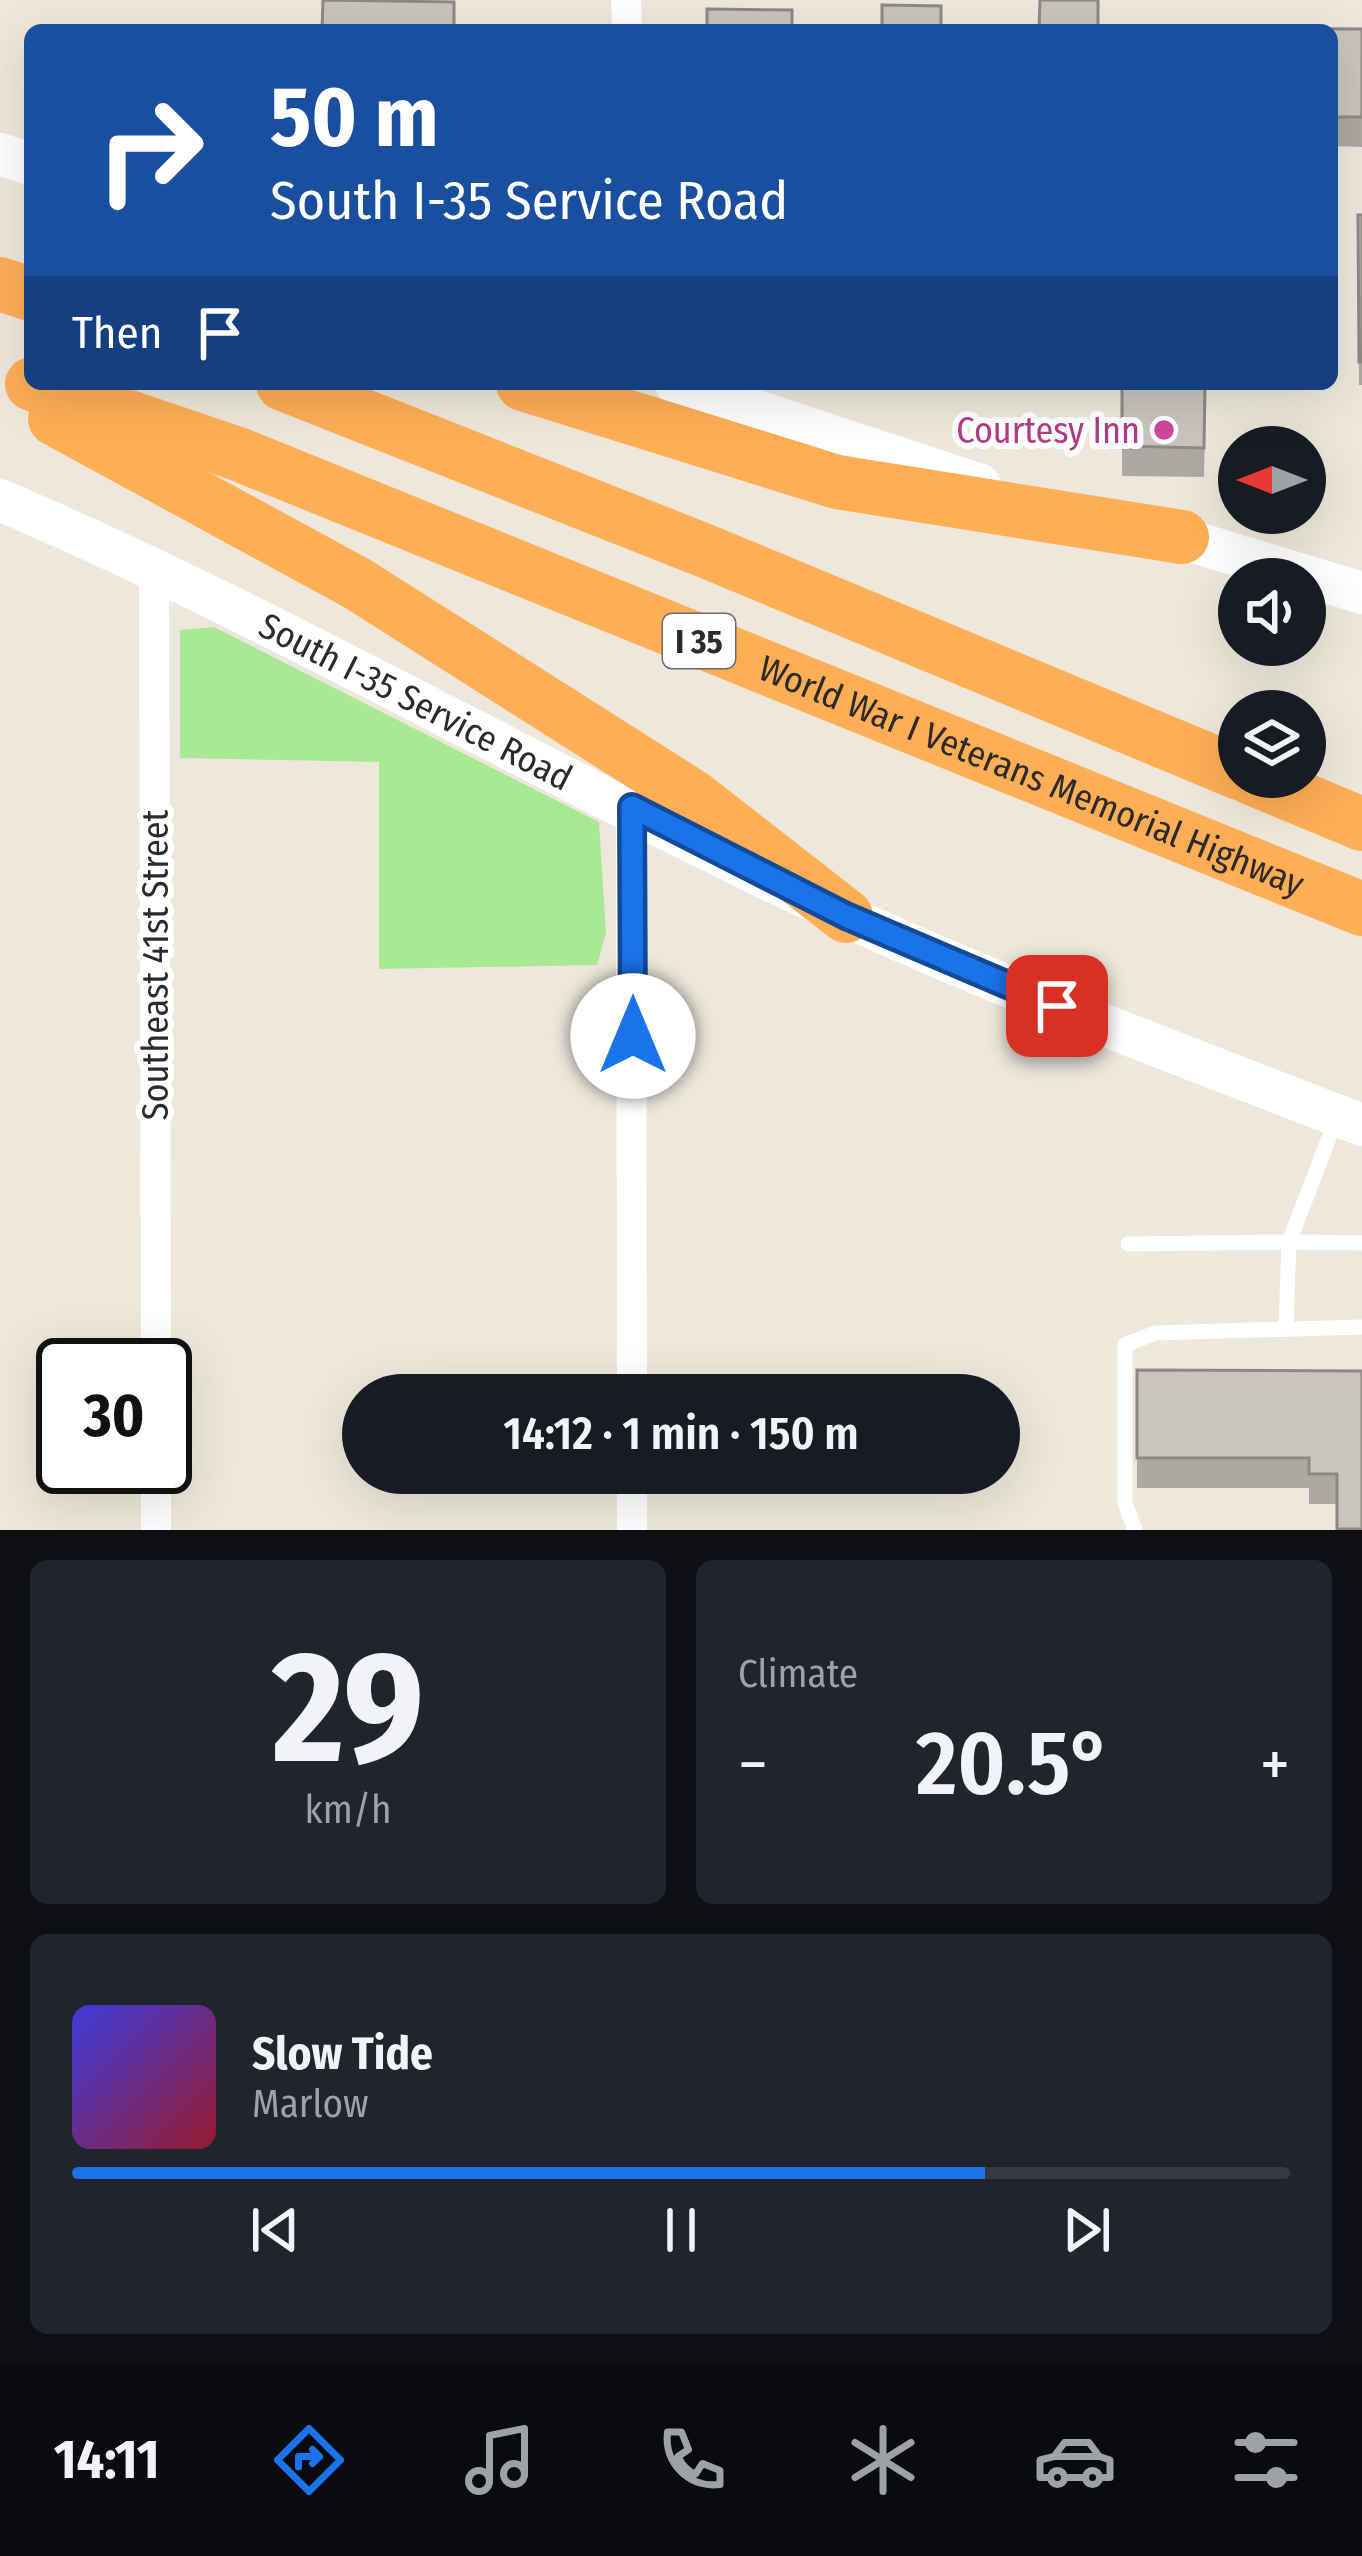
<!DOCTYPE html>
<html lang="en">
<head>
<meta charset="utf-8">
<style>
	:root { --surface:#171b24; --page:#20242c; --text:#f1f3f6; --muted:#9ea1a6; --line:#363941; --accent:#1a73e8 }
	body { margin:0; font-family:"Fira Sans Condensed",sans-serif; background:var(--page); color:var(--text); height:100vh; display:flex; flex-direction:column; font-size:45px; white-space:nowrap }
	* { box-sizing:border-box; margin:0 }
	p { font-size:39px; color:var(--muted) }
	.icon { flex:none; width:66px; height:66px; fill:none; stroke:currentColor; stroke-width:2; stroke-linecap:round; stroke-linejoin:round }
	.map { position:relative; height:1530px; overflow:hidden }
	.sheet { display:flex; flex-direction:column; gap:30px; padding:30px; background:#0d0f14; flex:1 }
	.sheet>* { flex:none }
	.guide { position:absolute; left:24px; top:24px; width:1314px; height:366px; border-radius:18px; box-shadow:0 12px 48px #0002; background:#1a4fa0; color:#fff; overflow:hidden }
	.needle { width:78px; rotate:270deg }
	.controls { position:absolute; left:1218px; top:426px; display:grid; gap:24px }
	.controls a { display:grid; place-items:center; width:108px; height:108px; border-radius:50%; background:var(--surface); box-shadow:0 12px 48px #0002; font-size:60px }
	.speed { position:absolute; left:36px; top:1338px; display:flex; gap:24px; font-size:60px; font-weight:700; text-align:center }
	.speed>* { display:grid; place-content:center; width:156px; height:156px; border-radius:50%; background:var(--surface); box-shadow:0 12px 48px #0002; line-height:1 }
	.speed .limit { border:6px solid #111; border-radius:18px; background:#fff; color:#111 }
	.pin { position:absolute; display:grid; place-items:center; width:102px; height:102px; color:#fff; margin:-51px; border-radius:24px; box-shadow:0 6px 18px #0006 }
	.me { position:absolute; width:132px; margin:-66px; rotate:0deg; stroke-linejoin:round; filter:drop-shadow(0 0 9px #0008) }
	.turn { display:flex; align-items:center; gap:42px; height:252px; padding:0 48px; font-size:54px }
	.turn .icon { width:156px; height:156px; stroke-width:2.5 }
	.turn b { display:block; font-size:84px; line-height:102px }
	.then { display:flex; align-items:center; height:114px; padding:0 48px; background:#0003; gap:24px; font-size:45px }
	.big { font-size:90px; font-weight:600; line-height:1.1 }
	.sheet .widget { flex:1; display:flex; flex-direction:column; justify-content:center; gap:18px; min-width:0; padding:0 42px; border-radius:18px; background:var(--page) }
	.sheet .dial { align-items:center; gap:0 }
	.dial b { font-size:156px; line-height:1 }
	.song { display:flex; align-items:center; gap:36px }
	.cover { width:144px; height:144px; border-radius:18px; background:linear-gradient(135deg,hsl(240 70% 55%),hsl(350 70% 35%)) }
	.played { height:12px; border-radius:6px; background:linear-gradient(90deg,var(--accent) 75%,var(--line) 75%) }
	.keys { display:flex; justify-content:space-around; direction:ltr }
	.heat { display:flex; justify-content:space-between; align-items:center; font-size:66px; direction:ltr }
	.sheet .tiles { flex:1; display:grid; gap:30px; grid-template-columns:1fr 1fr }
	.widget:last-child { grid-column:span 2 }
	.trip { position:absolute; left:342px; top:1374px; width:678px; height:120px; border-radius:60px; background:var(--surface); box-shadow:0 12px 48px #0002; font-weight:600; line-height:120px; text-align:center }
	.menu { display:flex; height:192px; justify-content:space-around; align-items:center; background:#090b0e; color:var(--muted) }
	.menu .icon { width:84px; height:84px }
	.menu .on { color:var(--accent) }
	.menu b { font-size:54px; color:var(--text) }
	.map>svg:first-child { display:block }
</style>
</head>
<body>
<div class="map">
<svg width="1362" height="1530" viewBox="0 0 1362 1530">
	<rect width="100%" height="100%" fill="#eee8dc"/>
	<path fill="#aae994" d="M214 627 599 822 606 933 597 965 379 969V762L180 758V630Z"/>
	<g fill="none" stroke-linecap="round" stroke-linejoin="round">
		<g stroke="#fff" stroke-width="15">
			<path d="M1337 1117 1289 1242 1362 1243"/>
			<path d="M1128 1244 1289 1242 1286 1329"/>
			<path d="M1135 1530 1125 1503V1345L1155 1333 1362 1327"/>
		</g>
		<g stroke="#fff" stroke-width="30">
			<path d="M626 0 627 30"/>
			<path d="M154 566 156 1365"/>
			<path d="M631 807 632 1395"/>
			<path d="M156 1467V1530"/>
			<path d="M632 1530V1473"/>
		</g>
		<g stroke="#fff" stroke-width="42">
			<path d="M0 154 30 164"/>
			<path d="M676 384 980 485"/>
			<path id="s1" d="M0 500C290 624 562 785 848 917 1016 994 1190 1058 1362 1125"/>
			<path d="M1151 529 1362 593"/>
		</g>
		<g stroke="#ffae56" stroke-width="54">
			<path d="M0 284 30 294"/>
			<path id="s2" d="M32 384 238 454 1362 909"/>
			<path d="M283 384 708 552 1239 773"/>
			<path d="M523 384 837 482 1182 537"/>
			<path d="M55 419 358 584 692 796 846 916"/>
			<path d="M1249 777 1362 824"/>
		</g>
	</g>
	<g fill="#ada9a2">
		<path d="M1362 29V147L1332 146V30Z"/>
		<path d="M1358 215H1362V385H1359Z"/>
		<path d="M1122 384H1206L1204 477 1122 476Z"/>
		<path d="M1137 1370 1362 1371 1337 1504H1309V1488H1137Z"/>
	</g>
	<g fill="#c9c5bc" stroke="#8d8a84" stroke-width="3">
		<path d="M323 0 454 2V30H322Z"/>
		<path d="M1040 0H1098V30H1039Z"/>
		<path d="M882 5 941 6V30H882Z"/>
		<path d="M707 9 792 10V30H707Z"/>
		<path d="M1121 27 1362 29V117H1332V30H1121Z"/>
		<path d="M1358 215H1362V362H1359Z"/>
		<path d="M1122 384H1205L1204 448 1122 446Z"/>
		<path d="M1137 1370 1362 1371V1529H1337V1474H1309V1458H1137Z"/>
	</g>
	<g fill="none" stroke-linecap="round" stroke-linejoin="round">
		<defs>
			<path id="route" d="M633 1036 632 807 846 916 1057 1006"/>
		</defs>
		<use href="#route" stroke="#114b97" stroke-width="30"/>
		<use href="#route" stroke="#1a73e8" stroke-width="21"/>
	</g>
	<circle fill="#d1479c" stroke="#fff" stroke-width="4.5" cx="1164" cy="430" r="12"/>
	<g text-anchor="middle" stroke-width="12" stroke-linejoin="round" paint-order="stroke">
		<rect fill="#fff" stroke="#6b6b6b" stroke-width="3" x="663" y="614" width="72" height="54" rx="9"/>
		<g font-size="33" font-weight="bold" fill="#2b2b2b">
			<text x="699" y="653">I 35</text>
		</g>
		<g font-size="36" fill="#b23c85" stroke="#fff" text-anchor="end">
			<text x="1140" y="443">Courtesy Inn</text>
		</g>
		<g font-size="36" fill="#2b2b2b" stroke="#fff">
			<text dy="13" stroke="none"><textPath href="#s1" startOffset="462">South I-35 Service Road</textPath></text>
			<text dy="13" stroke="none"><textPath href="#s2" startOffset="1074">World War I Veterans Memorial Highway</textPath></text>
			<text transform="translate(155 965) rotate(-90)" y="13">Southeast 41st Street</text>
		</g>
	</g>
</svg>
<div class="controls">
<a><svg class="needle" viewBox="-14 -14 28 28"><path d="M0-13l5 13h-10z" fill="#e53935"/><path d="M0 13l5-13h-10z" fill="#9ea1a6"/></svg></a>
<a><svg class="icon" aria-label="sound" viewBox="0 0 24 24"><path d="M4 9h4l5-4v14l-5-4H4zM17 9q2 3 0 6"/></svg></a>
<a><svg class="icon" aria-label="layers" viewBox="0 0 24 24"><path d="M12 4l9 5-9 5-9-5zM3 14l9 5 9-5"/></svg></a>
</div>
<div class="speed"><div class="limit">30</div></div>
<div class="pin" style="left:1057px;top:1006px;background:#d93025"><svg class="icon" aria-label="arrive" viewBox="0 0 24 24"><path d="M6 21V4h12l-3 4 3 4H6"/></svg></div>
<svg class="me" style="left:633px;top:1036px" viewBox="-20 -20 40 40"><circle r="19" fill="#fff"/><path d="M0-13L10 11 0 6-10 11z" fill="#1a73e8"/></svg>
<div class="trip">14:12 · 1 min · 150 m</div>
<div class="guide">
<div class="turn"><svg class="icon" aria-label="right" viewBox="0 0 24 24"><path d="M7 20v-9h11M14 6l5 5-5 5"/></svg><div><b>50 m</b>South I-35 Service Road</div></div>
<div class="then">Then<svg class="icon" aria-label="arrive" viewBox="0 0 24 24"><path d="M6 21V4h12l-3 4 3 4H6"/></svg></div>
</div>
</div>
<section class="sheet">
<div class="tiles">
<div class="widget dial"><b>29</b><p>km/h</p></div>
<div class="widget"><p>Climate</p>
<div class="heat"><a>−</a><b class="big">20.5°</b><a>+</a></div>
</div>
<div class="widget">
<div class="song"><i class="cover"></i><div><b>Slow Tide</b><p>Marlow</p></div></div>
<div class="played"></div>
<div class="keys"><svg class="icon" aria-label="previous" viewBox="0 0 24 24"><path d="M18 5L8 12l10 7zM5 5v14"/></svg><svg class="icon" aria-label="pause" viewBox="0 0 24 24"><path d="M8 5v14M16 5v14"/></svg><svg class="icon" aria-label="next" viewBox="0 0 24 24"><path d="M6 5l10 7-10 7zM19 5v14"/></svg></div>
</div>
</div>
</section>
<nav class="menu">
<b>14:11</b>
<svg class="icon on" aria-label="directions" viewBox="0 0 24 24"><path d="M12 3l9 9-9 9-9-9zM9 14v-3h6M13 9l2 2-2 2"/></svg>
<svg class="icon" aria-label="music" viewBox="0 0 24 24"><path d="M9 18V5l10-2v13"/><circle cx="6" cy="18" r="3"/><circle cx="16" cy="16" r="3"/></svg>
<svg class="icon" aria-label="phone" viewBox="0 0 24 24"><path d="M5 4h4l2 5-3 2q2 4 5 5l2-3 5 2v4C11 20 4 13 5 4z"/></svg>
<svg class="icon" aria-label="climate" viewBox="0 0 24 24"><path d="M12 3v18M4 7l16 10M4 17L20 7"/></svg>
<svg class="icon" aria-label="car" viewBox="0 0 24 24"><path d="M5 17H2v-5l4-1 3-4h7l3 4 3 1v5h-3M9 17h6M6 11h13"/><circle cx="7" cy="17" r="2"/><circle cx="17" cy="17" r="2"/></svg>
<svg class="icon" aria-label="filters" viewBox="0 0 24 24"><path d="M4 7h16M4 17h16"/><circle cx="9" cy="7" r="2"/><circle cx="15" cy="17" r="2"/></svg>
</nav>
</body>
</html>
